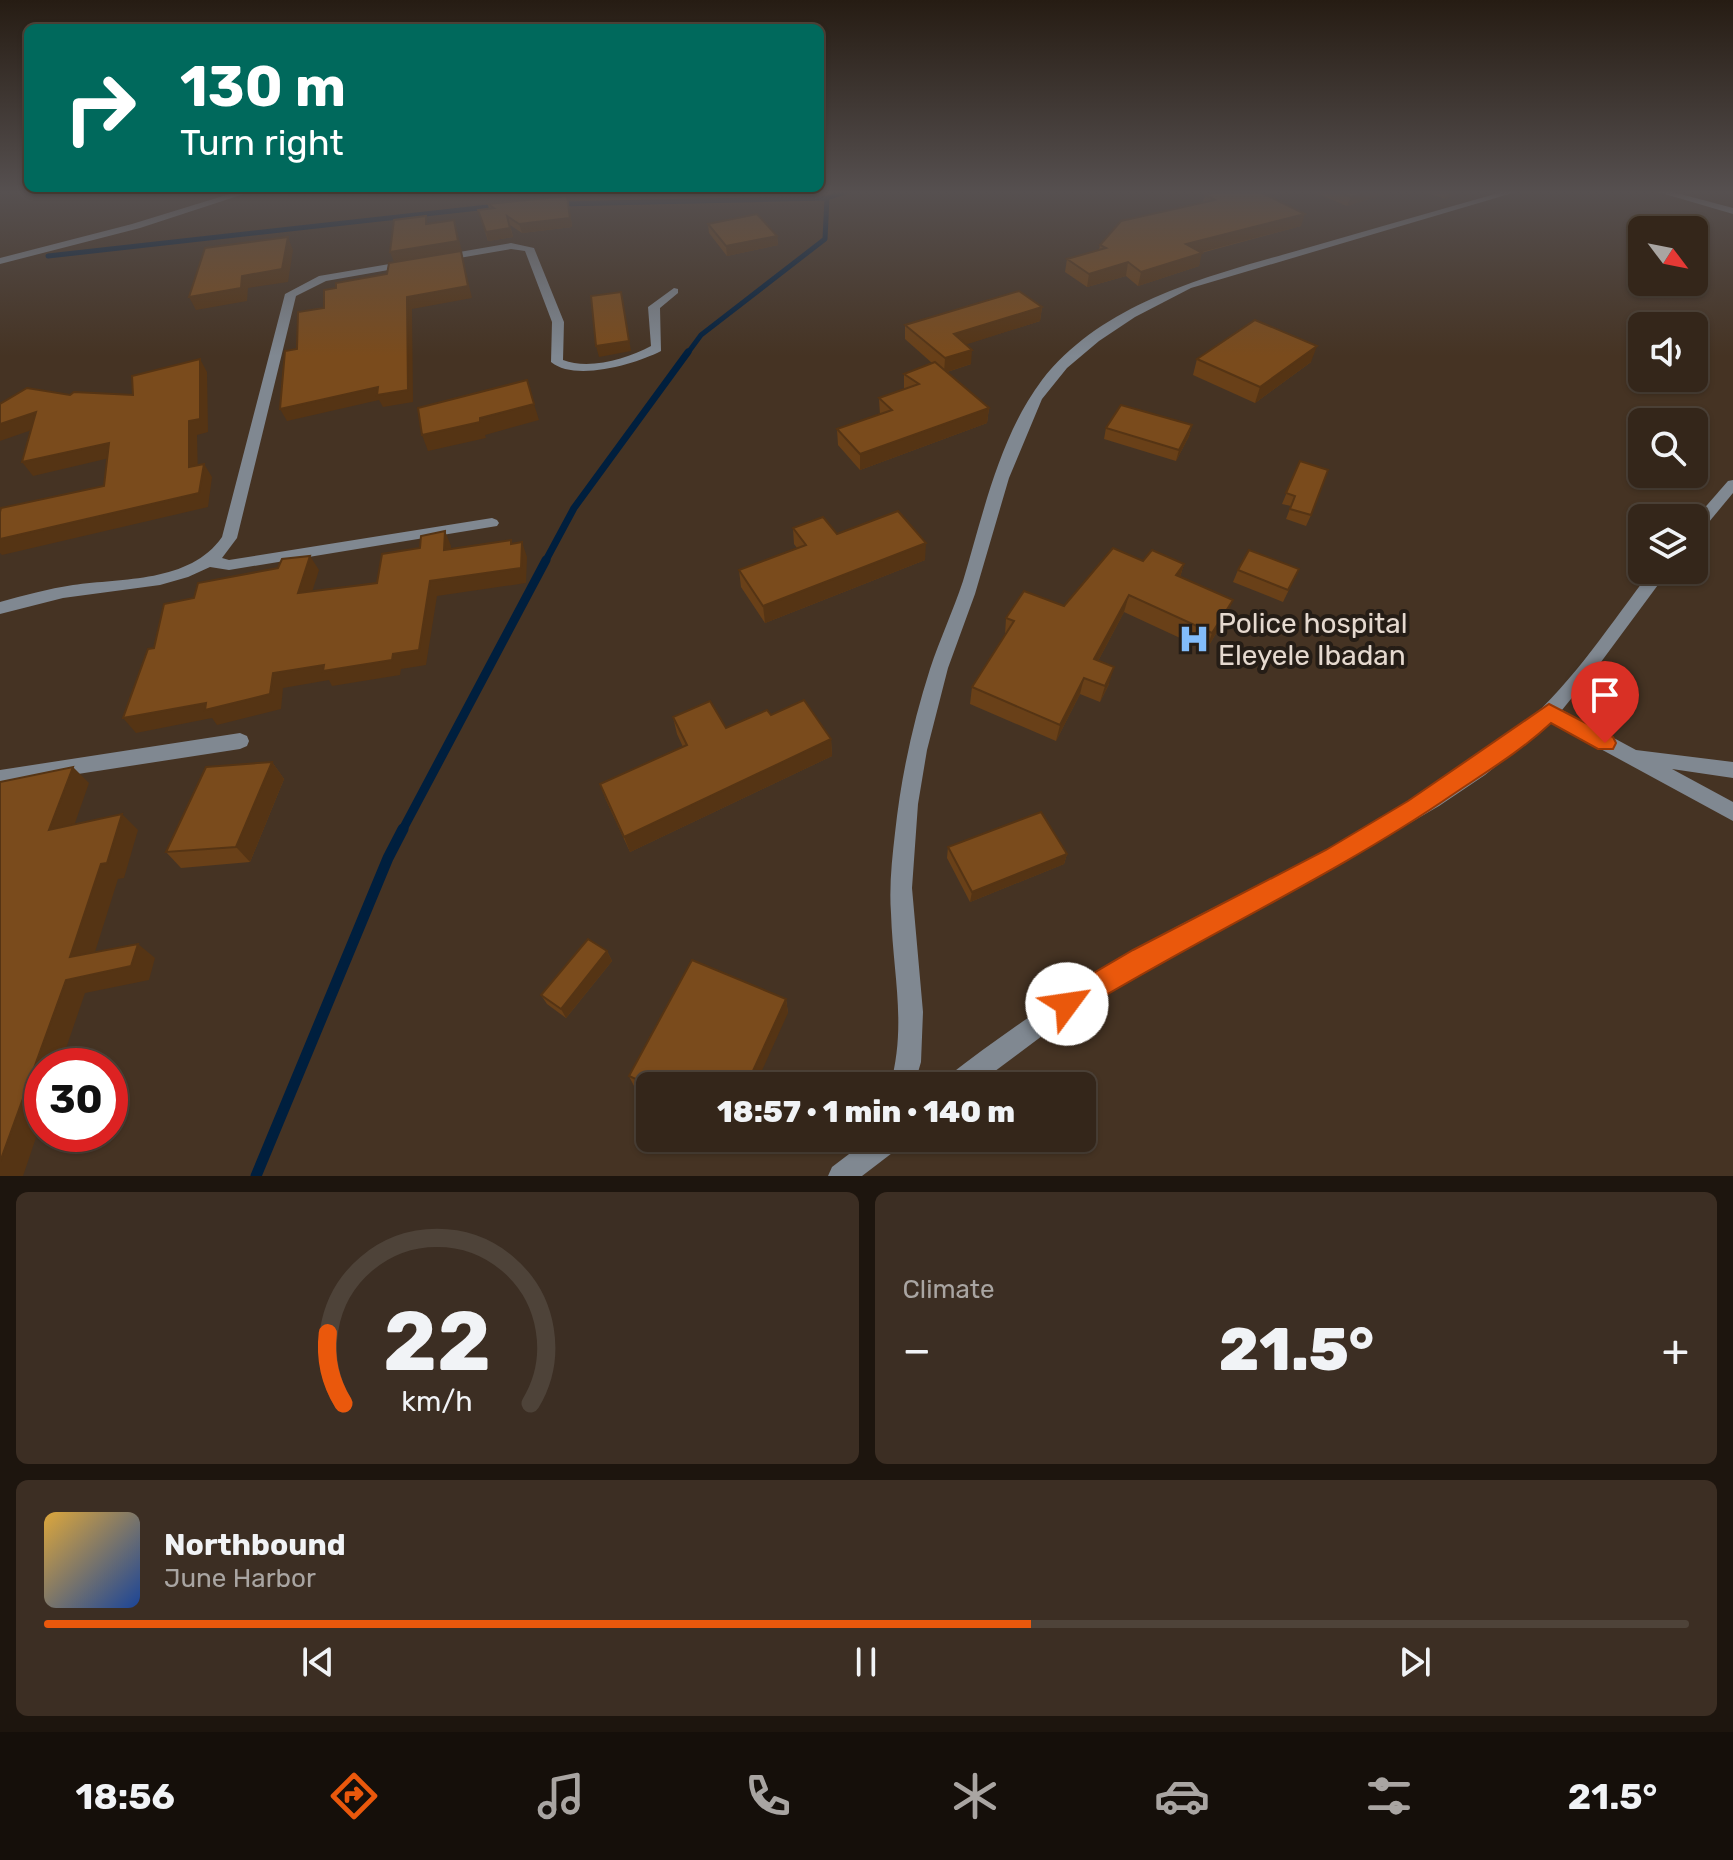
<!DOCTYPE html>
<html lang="en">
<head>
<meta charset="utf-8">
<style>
	:root { --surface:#34261a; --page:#3c2e23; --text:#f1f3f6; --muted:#a9a5a2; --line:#4e4339; --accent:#ea580c }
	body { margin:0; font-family:Rubik,sans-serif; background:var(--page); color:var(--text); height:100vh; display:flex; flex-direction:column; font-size:30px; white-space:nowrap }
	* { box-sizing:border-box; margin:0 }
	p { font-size:26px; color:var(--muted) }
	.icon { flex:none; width:44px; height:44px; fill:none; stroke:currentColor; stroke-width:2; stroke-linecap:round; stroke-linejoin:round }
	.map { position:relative; height:1176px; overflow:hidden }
	.details { display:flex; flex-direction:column; gap:16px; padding:16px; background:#1d150e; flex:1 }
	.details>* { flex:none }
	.banner { position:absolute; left:24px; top:24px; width:800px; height:168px; border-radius:12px; box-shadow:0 2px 6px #0004,0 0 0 2px var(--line); background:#00695c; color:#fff; overflow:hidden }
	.needle { width:52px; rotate:122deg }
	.fabs { position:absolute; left:1628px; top:216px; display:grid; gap:16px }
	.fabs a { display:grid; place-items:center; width:80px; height:80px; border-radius:12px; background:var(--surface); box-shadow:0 2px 6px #0004,0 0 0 2px var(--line); font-size:40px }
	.speed { position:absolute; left:24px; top:1048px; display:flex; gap:16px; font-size:40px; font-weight:700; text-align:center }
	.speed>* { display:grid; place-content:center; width:104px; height:104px; border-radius:50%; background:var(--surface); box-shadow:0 2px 6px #0004,0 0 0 2px var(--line); line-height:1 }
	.speed .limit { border:12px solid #d22; background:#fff; color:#111 }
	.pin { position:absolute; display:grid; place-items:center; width:68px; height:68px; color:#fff; margin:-82px -34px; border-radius:50% 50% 50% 0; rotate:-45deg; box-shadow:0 0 8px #0007 }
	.pin .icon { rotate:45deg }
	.me { position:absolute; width:88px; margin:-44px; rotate:59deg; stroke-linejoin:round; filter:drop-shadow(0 0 6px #0008) }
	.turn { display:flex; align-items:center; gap:28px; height:168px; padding:0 24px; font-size:36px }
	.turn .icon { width:104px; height:104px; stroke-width:2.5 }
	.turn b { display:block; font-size:56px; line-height:68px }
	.big { font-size:60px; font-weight:800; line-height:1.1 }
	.details .tile { flex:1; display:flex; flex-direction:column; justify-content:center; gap:12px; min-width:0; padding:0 28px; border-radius:12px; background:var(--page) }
	.details .dial { align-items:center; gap:0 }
	.dial svg { height:208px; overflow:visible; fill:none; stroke:var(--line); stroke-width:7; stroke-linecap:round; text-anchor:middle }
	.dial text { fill:var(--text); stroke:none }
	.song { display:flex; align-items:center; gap:24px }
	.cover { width:96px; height:96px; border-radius:12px; background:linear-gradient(135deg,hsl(40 70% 55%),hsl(220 70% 35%)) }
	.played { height:8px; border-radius:4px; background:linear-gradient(90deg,var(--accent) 60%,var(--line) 60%) }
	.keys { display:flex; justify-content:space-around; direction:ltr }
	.heat { display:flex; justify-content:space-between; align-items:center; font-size:44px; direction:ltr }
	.details .tiles { flex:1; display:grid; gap:16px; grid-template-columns:1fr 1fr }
	.tile:last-child { grid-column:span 2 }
	.trip { position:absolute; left:636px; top:1072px; width:460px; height:80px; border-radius:12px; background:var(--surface); box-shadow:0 2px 6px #0004,0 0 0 2px var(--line); font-weight:800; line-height:80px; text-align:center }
	.menu { display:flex; height:128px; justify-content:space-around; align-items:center; background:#150f0a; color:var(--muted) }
	.menu .icon { width:56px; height:56px }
	.menu .selected { color:var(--accent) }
	.menu b { font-size:36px; color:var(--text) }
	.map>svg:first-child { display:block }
</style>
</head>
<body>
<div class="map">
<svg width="1733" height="1176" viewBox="0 0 1733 1176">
	<rect width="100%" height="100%" fill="#453323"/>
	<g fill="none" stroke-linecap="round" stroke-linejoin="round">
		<g stroke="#001f3e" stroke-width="5">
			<path d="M559 204 827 198 845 192"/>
			<path d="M48 256 497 206"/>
			<path d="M687 354 701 335 825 239 827 198"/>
		</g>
		<path stroke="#001f3e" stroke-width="7" d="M545 562 574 508 688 352"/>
		<path stroke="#001f3e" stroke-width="9" d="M402 831 546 560"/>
		<path stroke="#001f3e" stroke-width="11" d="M256 1176 388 858 403 829"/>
		<g fill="#808891" fill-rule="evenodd">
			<path d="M236 192H250L140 228 0 264V258L132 224Z"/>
			<path d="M1502 192H1516L1191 288 1135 317 1099 341 1067 368 1042 399 1009 478 975 594 948 668 927 750 918 804 912 888 923 1012 921 1062 914 1086H890C907 1025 893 975 891 913 889 887 892 859 895 833 901 777 913 722 930 669 940 639 953 611 963 581 983 515 999 437 1042 380 1107 297 1221 273 1317 245 1378 227 1440 210 1502 192Z"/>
			<path d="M1658 192H1673L1733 208V214Z"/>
			<path d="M511 243 534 248 564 322 563 360C589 370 627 359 651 346L648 307 674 288 678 289V293L660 308 661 351C636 364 575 382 551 362L552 322 525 251 511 249 442 261 437 258 442 255Z"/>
			<path d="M407 261 411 262V266L326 281 296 296 237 538 222 558 229 560 492 518 497 520 499 523 497 526 229 570 210 567 188 577 160 585 63 598 0 614V602C24 595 48 589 73 585 122 578 190 583 222 537L285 294 319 276Z"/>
			<path d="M1733 480V493L1699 534 1694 535V520L1728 481Z"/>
			<path d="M1652 570H1669L1601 662 1562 710 1636 750 1733 762V778L1672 769 1733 802V821L1551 722 1485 775 1439 806 1343 862 1148 967 1054 1027 975 1086H944L947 1077C1021 1020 1098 969 1180 925 1294 865 1415 812 1516 731 1571 687 1609 625 1652 570Z"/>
			<path d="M240 733 247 736 249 741 247 746 240 749 0 786V770Z"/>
			<path d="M870 1138H904L900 1147 862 1176H828L832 1167Z"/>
		</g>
	</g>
	<g fill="#694018">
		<path d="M1313 192H1390L1347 206Z"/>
		<path d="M1424 192H1461L1445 199Z"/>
		<path d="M1205 195 1301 226 1201 253 1199 266 1138 286 1126 276 1087 287 1065 272 1067 259 1099 250 1100 245 1203 202Z"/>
		<path d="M488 204 569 205 572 227 522 233 510 225 513 237 488 241 478 210 489 209Z"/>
		<path d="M708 224 777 236 778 245 727 256 709 233Z"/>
		<path d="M1042 307 1040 321 966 344 971 364 947 372 989 408 987 423 860 470 838 445 837 429 880 415 879 398 904 390V374L932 363 905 339V325Z"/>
		<path d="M1197 359 1311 362 1255 403 1193 375Z"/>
		<path d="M1192 425 1189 436 1176 461 1104 439 1106 428Z"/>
		<path d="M1300 461 1311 515 1306 526 1286 519 1291 506 1282 504Z"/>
		<path d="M793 528 837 534 925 560 765 623 741 587 739 570 797 548 794 544Z"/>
		<path d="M1143 561 1184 564 1180 577 1226 617 1206 650 1124 612 1098 661 1109 684 1100 702 1080 694 1056 741 970 704 972 687 1005 635 1006 618 1064 606Z"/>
		<path d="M1299 569 1283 602 1233 582 1238 570Z"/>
		<path d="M771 715 831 739 832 756 630 852 606 800 600 784 683 747 677 734 673 717 726 728Z"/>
		<path d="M272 762 284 779 250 862 181 868 166 852Z"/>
		<path d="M948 847 1067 854 1064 864 970 902 947 858Z"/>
		<path d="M607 951 612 961 566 1018 547 1004 541 995Z"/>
		<path d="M786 999 788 1013 650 1086V1095L635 1088 629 1076Z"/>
	</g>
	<g fill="#553414">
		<path d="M1367 192H1390L1347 206 1351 197Z"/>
		<path d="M1449 192H1461L1445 199Z"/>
		<path d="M567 196 572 227 522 233 519 224Z"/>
		<path d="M1305 214 1301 226 1183 257 1186 244Z"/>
		<path d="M454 220 462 251 394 262 390 252Z"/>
		<path d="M510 228 513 237 488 241 486 232Z"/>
		<path d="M777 236 778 245 727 256 726 246Z"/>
		<path d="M288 237 293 250 288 282 248 288 247 301 196 310 189 297 242 276Z"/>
		<path d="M461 251 472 298 412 309 413 402 383 407 379 400 287 421 280 409 378 387 407 297Z"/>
		<path d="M1202 253 1199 266 1138 286 1141 272Z"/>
		<path d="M1128 262 1126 276 1087 287 1089 274Z"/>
		<path d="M623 303 631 351 599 357 596 346Z"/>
		<path d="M1042 307 1040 321 952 349 954 334Z"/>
		<path d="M1317 346 1311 362 1255 403 1260 387Z"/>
		<path d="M972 350 971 364 944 373 945 358Z"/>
		<path d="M200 359 207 372 208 432 197 435 198 480 189 467V421Z"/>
		<path d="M534 404 539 420 485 435 486 438 428 451 422 435Z"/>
		<path d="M989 408 987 423 860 470V454Z"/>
		<path d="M36 412 46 425 0 441V424Z"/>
		<path d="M1192 425 1189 436 1176 461 1179 450Z"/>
		<path d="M109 443 118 456 33 476 22 462Z"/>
		<path d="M204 464 212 477 208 507 2 555 0 553V539Z"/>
		<path d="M445 531 451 546V564L444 550Z"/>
		<path d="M522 542 527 557 526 583 437 596 426 665 401 669 400 675 332 686 329 680 283 688 281 709 217 725 212 718 136 733 123 718 273 673 393 654 430 581Z"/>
		<path d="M926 543 925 560 765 623 763 606Z"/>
		<path d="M310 556 319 570 307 608 298 593Z"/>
		<path d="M1184 564 1179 580 1176 575Z"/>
		<path d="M1129 595 1124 612 1090 676 1094 659Z"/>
		<path d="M1233 600 1226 617 1206 650 1212 633Z"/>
		<path d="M1114 667 1109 684 1100 702 1105 686Z"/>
		<path d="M1084 678 1080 694 1056 741 1060 725Z"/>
		<path d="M831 739 832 756 630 852 624 837Z"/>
		<path d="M272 762 284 779 250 862 236 847Z"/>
		<path d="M73 767 89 783 67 846 49 830Z"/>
		<path d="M122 814 138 830 124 878 118 879 89 971 70 957 101 864Z"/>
		<path d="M1067 854 1064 864 970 902 972 892Z"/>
		<path d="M138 944 155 958 149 980 85 993 60 1066H42V1120L23 1176H0V1162L66 980Z"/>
		<path d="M607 951 612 961 566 1018 561 1009Z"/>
		<path d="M786 999 788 1013 755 1086H746Z"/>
	</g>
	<g fill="#7a4b1c" stroke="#553414" stroke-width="2">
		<path d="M1215 192H1260L1305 214 1186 244 1202 253 1141 272 1128 262 1089 274 1067 259 1106 248 1100 245 1121 221 1215 200 1205 195Z"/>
		<path d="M1338 192H1367L1351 197Z"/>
		<path d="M567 196 570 218 519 224 507 216 510 228 486 232 478 210 494 208 488 204Z"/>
		<path d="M757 214 777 236 726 246 708 224Z"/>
		<path d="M426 216V224L454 220 458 241 390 252 394 220Z"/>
		<path d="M288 237 282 269 242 276 241 288 189 297 205 248Z"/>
		<path d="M461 251 468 286 407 297 408 390 377 395 378 387 280 409 285 351 297 349 298 312 324 308V290L336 288V283L387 274 389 263Z"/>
		<path d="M1019 291 1042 307 954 334 972 350 945 358 905 325Z"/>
		<path d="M621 292 629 341 596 346 591 296Z"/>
		<path d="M1255 320 1317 346 1260 387 1197 359Z"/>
		<path d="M200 359V419L189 421V467L204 464 199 493 0 539V512L1 508 104 486 109 443 22 462 36 412 0 424V404L27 388 70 395 74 392 133 395 132 376Z"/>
		<path d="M935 362 989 408 860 454 837 429 892 410 879 398 919 384 904 374Z"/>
		<path d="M527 380 534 404 480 418V422L422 435 418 408Z"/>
		<path d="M1121 405 1192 425 1179 450 1106 428Z"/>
		<path d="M1300 461 1328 470 1311 515 1290 509 1295 496 1286 493Z"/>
		<path d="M898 511 926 543 763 606 739 570 806 545 793 528 823 517 837 534Z"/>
		<path d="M445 531 444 550 511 540V544L522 542 521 568 430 581 419 650 393 654 392 660 323 671 324 665 273 673 270 694 205 710 206 703 123 718 148 649 154 648 164 604 194 598 198 583 278 568 282 559 310 556 298 593 377 583 382 554 420 548 421 536Z"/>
		<path d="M1113 548 1143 561 1152 550 1184 564 1176 575 1233 600 1212 633 1129 595 1094 659 1114 667 1105 686 1084 678 1060 725 972 687 1014 621 1006 618 1024 591 1064 606Z"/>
		<path d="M1249 550 1299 569 1288 590 1238 570Z"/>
		<path d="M804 700 831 739 624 837 600 784 687 745 673 717 710 701 726 728 767 710 771 715Z"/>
		<path d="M272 762 236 847 166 852 206 767Z"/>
		<path d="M73 767 49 830 122 814 107 863 101 864 70 957 138 944 131 966 66 980 0 1162V782Z"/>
		<path d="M1041 812 1067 854 972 892 948 847Z"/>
		<path d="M588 939 607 951 561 1009 541 995Z"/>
		<path d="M692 960 786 999 746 1086H651L629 1076Z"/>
	</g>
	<linearGradient id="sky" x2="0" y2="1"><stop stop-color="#261c13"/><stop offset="0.54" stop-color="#565050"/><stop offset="1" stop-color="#565050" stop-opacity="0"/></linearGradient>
	<rect width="1733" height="356" fill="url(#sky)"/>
	<path fill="#ea580c" stroke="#983908" stroke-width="2" d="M1549 704 1613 737 1616 743 1613 749H1598L1551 723C1521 751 1486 772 1452 795 1332 877 1200 937 1076 1013L1067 1017 1058 1013 1054 1004 1058 994 1133 950 1326 850 1408 801Z"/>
	<defs>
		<symbol id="hospital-bare" viewBox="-9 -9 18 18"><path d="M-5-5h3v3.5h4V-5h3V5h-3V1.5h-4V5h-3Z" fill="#82bcfa" stroke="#251d16" stroke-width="2.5" paint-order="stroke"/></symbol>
	</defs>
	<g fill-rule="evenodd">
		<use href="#hospital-bare" x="1172" y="617" width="44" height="44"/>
	</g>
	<g text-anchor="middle" stroke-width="8" stroke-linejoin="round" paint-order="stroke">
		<g font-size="28" fill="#e5d9cf" stroke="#251d16" text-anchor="start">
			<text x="1218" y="633">Police hospital<tspan x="1218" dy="32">Eleyele Ibadan</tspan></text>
		</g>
	</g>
</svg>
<div class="fabs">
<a><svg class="needle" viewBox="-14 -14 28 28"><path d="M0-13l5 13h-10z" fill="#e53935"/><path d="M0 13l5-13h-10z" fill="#a9a5a2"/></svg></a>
<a><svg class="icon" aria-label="sound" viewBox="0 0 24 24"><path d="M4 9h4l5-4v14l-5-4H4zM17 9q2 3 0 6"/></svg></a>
<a><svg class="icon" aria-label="search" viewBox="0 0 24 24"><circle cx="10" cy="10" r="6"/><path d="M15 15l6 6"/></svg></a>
<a><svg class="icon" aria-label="layers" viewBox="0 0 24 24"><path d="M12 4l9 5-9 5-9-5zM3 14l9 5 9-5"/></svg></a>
</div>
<div class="speed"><div class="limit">30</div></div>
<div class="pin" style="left:1605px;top:743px;background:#d93025"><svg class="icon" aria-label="arrive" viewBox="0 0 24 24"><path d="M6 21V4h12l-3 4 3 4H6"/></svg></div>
<svg class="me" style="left:1067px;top:1004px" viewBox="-20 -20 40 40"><circle r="19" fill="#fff"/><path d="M0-13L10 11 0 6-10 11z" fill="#ea580c"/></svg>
<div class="trip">18:57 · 1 min · 140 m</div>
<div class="banner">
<div class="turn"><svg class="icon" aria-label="right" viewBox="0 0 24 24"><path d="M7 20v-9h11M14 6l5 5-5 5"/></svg><div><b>130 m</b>Turn right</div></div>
</div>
</div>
<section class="details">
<div class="tiles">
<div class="tile dial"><svg viewBox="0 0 100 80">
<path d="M14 69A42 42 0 1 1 86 69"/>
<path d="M14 69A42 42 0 0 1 8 42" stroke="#ea580c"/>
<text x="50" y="56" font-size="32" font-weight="700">22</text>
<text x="50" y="72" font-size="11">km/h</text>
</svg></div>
<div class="tile"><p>Climate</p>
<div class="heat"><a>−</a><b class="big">21.5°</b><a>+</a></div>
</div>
<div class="tile">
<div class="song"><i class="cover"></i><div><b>Northbound</b><p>June Harbor</p></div></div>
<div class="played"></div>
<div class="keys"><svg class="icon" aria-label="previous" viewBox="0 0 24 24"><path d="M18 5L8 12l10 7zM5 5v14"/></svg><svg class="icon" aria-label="pause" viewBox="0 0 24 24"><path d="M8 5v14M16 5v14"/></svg><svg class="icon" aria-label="next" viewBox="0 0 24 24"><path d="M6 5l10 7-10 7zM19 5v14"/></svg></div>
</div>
</div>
</section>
<nav class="menu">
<b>18:56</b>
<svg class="icon selected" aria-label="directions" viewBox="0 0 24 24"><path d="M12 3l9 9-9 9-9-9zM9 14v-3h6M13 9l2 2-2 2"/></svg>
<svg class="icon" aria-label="music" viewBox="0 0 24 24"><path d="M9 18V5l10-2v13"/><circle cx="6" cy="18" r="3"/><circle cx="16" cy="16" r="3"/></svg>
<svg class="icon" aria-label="phone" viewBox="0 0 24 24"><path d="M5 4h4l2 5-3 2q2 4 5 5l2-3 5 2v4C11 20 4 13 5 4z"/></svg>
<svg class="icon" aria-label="climate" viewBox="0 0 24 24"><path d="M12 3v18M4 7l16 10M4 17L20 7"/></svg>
<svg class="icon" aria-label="car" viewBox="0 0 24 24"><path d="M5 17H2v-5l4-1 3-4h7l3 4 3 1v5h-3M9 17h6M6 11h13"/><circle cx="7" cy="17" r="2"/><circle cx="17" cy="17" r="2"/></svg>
<svg class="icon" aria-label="filters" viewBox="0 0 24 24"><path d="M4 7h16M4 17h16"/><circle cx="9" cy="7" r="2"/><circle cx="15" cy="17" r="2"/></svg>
<b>21.5°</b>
</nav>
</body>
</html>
